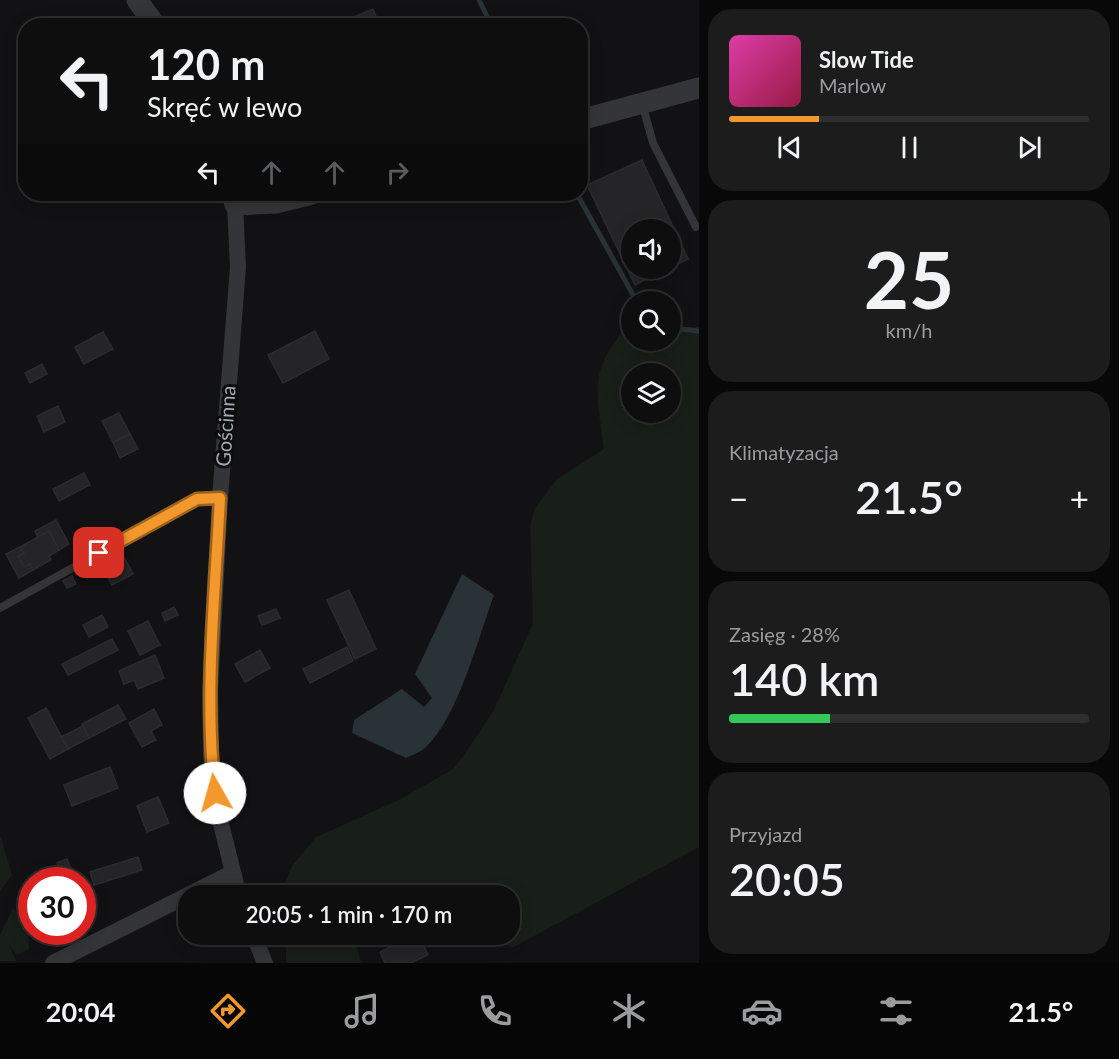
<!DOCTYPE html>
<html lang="pl">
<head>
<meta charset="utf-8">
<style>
	:root { --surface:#0e0e0f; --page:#1c1c1d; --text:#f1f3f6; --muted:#9b9c9e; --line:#2e2e2f; --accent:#f2982c }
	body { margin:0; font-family:Lato,sans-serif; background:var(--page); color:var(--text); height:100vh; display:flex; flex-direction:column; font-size:22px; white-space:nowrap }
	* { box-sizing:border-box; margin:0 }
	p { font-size:20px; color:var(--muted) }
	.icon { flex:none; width:33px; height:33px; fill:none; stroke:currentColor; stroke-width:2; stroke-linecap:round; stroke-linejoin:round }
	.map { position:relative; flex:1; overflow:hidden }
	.details { display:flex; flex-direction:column; gap:9px; padding:9px; background:#080808; width:420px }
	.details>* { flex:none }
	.top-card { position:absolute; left:18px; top:18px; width:570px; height:183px; border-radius:24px; box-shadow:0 3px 15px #0003,0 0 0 2px var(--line); background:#0e0e0f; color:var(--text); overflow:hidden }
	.buttons { position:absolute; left:621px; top:219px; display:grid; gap:12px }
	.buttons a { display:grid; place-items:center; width:60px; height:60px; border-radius:50%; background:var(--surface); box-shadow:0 3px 15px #0003,0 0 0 2px var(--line); font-size:30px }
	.speed { position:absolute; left:18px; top:867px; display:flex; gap:12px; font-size:30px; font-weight:700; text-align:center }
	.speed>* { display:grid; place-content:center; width:78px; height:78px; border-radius:50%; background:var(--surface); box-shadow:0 3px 15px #0003,0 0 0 2px var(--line); line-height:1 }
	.speed .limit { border:9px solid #d22; background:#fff; color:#111 }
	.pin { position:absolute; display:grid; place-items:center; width:51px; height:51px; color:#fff; margin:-26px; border-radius:12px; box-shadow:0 3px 9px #0006 }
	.me { position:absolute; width:66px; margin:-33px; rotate:353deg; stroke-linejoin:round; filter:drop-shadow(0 0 4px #0008) }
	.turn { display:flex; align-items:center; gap:21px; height:126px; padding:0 30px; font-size:27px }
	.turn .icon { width:78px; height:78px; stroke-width:2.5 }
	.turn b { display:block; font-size:42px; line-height:51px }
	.lanes { display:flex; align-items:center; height:57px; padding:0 30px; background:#0003; justify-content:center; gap:30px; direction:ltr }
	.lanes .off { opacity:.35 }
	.big { font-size:45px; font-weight:600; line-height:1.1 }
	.details .card { flex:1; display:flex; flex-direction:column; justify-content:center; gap:9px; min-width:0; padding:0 21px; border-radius:24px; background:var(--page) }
	.details .dial { align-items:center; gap:0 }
	.dial b { font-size:78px; line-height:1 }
	.song { display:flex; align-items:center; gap:18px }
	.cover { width:72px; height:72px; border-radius:9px; background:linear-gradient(135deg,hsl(320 70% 55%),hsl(340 70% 35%)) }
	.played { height:6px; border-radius:3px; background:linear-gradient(90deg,var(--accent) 25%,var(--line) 25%) }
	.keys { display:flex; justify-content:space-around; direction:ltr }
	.heat { display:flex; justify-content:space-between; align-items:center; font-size:33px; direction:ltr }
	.charge { height:9px; border-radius:4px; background:linear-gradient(90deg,#34c759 28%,var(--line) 0) }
	.trip { position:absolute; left:178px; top:885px; width:342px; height:60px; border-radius:24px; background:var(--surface); box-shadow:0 3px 15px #0003,0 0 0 2px var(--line); font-weight:600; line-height:60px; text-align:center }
	.menu { display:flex; height:96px; justify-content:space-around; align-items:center; background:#060606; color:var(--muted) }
	.menu .icon { width:42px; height:42px }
	.menu .selected { color:var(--accent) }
	.menu b { font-size:27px; color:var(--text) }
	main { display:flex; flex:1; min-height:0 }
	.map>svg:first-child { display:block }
</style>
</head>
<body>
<main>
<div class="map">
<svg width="699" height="963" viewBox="0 0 699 963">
	<rect width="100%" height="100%" fill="#121214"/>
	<g fill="#181e18" fill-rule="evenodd">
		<path d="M628 326H631L632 340H670L671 327H699V847L512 948 495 935 510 934V896L441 895 418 889 405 895H285V883L292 866 316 837 401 799 453 769 464 755 494 710 533 623 530 525 535 508 557 479 604 449C597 394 587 370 628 326ZM632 374H670V412H632Z"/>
		<path d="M1 837 12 875 0 891V838Z"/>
		<path d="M13 908 27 922 29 949 17 955 9 945 16 961H0V935Z"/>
		<path d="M286 935H358L355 941 361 963H286Z"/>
	</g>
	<path fill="#283237" d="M462 574 494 595C478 638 459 715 426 747 421 752 412 755 406 758L352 733 354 720 402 689 424 707 432 698 415 674Z"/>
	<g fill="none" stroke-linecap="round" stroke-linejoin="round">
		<g stroke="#283237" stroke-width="5">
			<path d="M479 0 492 26"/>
			<path d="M577 194 637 302"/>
			<path d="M670 328 699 331"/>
		</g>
	</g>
	<g fill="#252528" stroke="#2c2c30" stroke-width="1.5">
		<path d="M373 9 380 26H343L354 17Z"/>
		<path d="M642 160 688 259 670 268V230H632V268H668L635 285 587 185Z"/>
		<path d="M315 331 329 359 283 383 268 355Z"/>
		<path d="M103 332 113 349 84 364 75 347Z"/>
		<path d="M42 364 47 374 30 383 25 373Z"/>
		<path d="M58 406 65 422 44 432 37 416Z"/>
		<path d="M119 413 130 434 113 442 102 421Z"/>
		<path d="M130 434 138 449 120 458 113 442Z"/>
		<path d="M84 473 90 485 59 501 53 489Z"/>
		<path d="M56 520 69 544 59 550 49 531 38 537 35 531Z"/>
		<path d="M49 531 59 550 49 556 51 560 33 570 30 564 24 567 18 556 24 553 20 547Z"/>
		<path d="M20 547 24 553 18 556 24 567 30 564 33 570 19 578 6 554Z"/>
		<path d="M121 551 133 574 112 585 100 562Z"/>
		<path d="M72 576 76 584 67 588 63 581Z"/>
		<path d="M349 590 376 649 355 659 327 600Z"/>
		<path d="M174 607 178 615 165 621 162 613Z"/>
		<path d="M276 609 280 618 262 625 258 616Z"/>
		<path d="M102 615 108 627 89 637 83 625Z"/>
		<path d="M148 621 160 645 140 655 128 631Z"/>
		<path d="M112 639 118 650 68 675 62 664Z"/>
		<path d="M347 647 353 661 310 683 303 669Z"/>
		<path d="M260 650 270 668 245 682 235 664Z"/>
		<path d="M155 655 164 678 138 689 134 680 124 684 119 671Z"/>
		<path d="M118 705 126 719 89 738 82 724Z"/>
		<path d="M46 708 68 749 50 759 28 718Z"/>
		<path d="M154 709 162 725 151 731 156 740 142 747 129 723Z"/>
		<path d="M83 726 89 738 68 749 61 737Z"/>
		<path d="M110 767 118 788 72 806 64 785Z"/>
		<path d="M158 797 169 823 147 832 137 806Z"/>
		<path d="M138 857 142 870 94 885 90 872Z"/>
		<path d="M67 859 72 872 61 875 57 863Z"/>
		<path d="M416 934H418L428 955 411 963H385L380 952Z"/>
	</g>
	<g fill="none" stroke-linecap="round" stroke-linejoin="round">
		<g stroke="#333539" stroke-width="8">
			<path d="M395 22 397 26"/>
			<path d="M642 103 653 143 696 227"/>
			<path d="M0 608 197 499 220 498"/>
		</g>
		<g stroke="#333539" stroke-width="16">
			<path d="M235 205 238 267 220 498 210 692 211 755 218 812 239 896"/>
			<path d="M253 934 265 963"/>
			<path d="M53 963 232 873"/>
		</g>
		<g stroke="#333539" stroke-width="21">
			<path d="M137 0 156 26"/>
			<path d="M580 120 699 88"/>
			<path d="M232 194 235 205 276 203 312 194"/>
		</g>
	</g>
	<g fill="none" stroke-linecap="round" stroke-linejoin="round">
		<defs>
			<path id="route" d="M99 553 197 499 220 498C215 596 204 695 215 793"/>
		</defs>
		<use href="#route" stroke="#9d631d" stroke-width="15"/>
		<use href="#route" stroke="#f2982c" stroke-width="10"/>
	</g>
	<g text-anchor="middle" stroke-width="6" stroke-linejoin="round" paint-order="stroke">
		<g font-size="20" fill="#a3aab4" stroke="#0d0d0f">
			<text transform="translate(226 426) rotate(-86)" y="7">Gościnna</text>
		</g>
	</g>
</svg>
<div class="buttons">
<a><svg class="icon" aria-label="sound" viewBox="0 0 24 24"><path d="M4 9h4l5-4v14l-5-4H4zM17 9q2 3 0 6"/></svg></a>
<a><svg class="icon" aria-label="search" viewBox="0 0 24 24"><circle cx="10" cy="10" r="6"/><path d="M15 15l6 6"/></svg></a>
<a><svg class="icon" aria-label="layers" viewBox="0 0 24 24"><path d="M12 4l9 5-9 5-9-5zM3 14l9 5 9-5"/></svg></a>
</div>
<div class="speed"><div class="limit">30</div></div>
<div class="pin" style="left:99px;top:553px;background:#d93025"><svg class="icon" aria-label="arrive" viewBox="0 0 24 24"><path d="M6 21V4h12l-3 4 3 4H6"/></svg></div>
<svg class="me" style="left:215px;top:793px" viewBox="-20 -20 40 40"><circle r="19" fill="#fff"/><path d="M0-13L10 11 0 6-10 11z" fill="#f2982c"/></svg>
<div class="trip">20:05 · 1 min · 170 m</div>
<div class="top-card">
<div class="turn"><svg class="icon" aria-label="left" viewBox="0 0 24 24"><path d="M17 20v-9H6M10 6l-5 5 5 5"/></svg><div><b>120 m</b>Skręć w lewo</div></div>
<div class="lanes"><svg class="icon" aria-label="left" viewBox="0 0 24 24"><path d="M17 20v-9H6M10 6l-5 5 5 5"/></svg><svg class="icon off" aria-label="ahead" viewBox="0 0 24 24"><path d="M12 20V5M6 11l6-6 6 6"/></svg><svg class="icon off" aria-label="ahead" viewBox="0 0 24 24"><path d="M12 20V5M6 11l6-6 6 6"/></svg><svg class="icon off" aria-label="right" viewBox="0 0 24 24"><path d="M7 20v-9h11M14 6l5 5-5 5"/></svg></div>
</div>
</div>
<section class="details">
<div class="card">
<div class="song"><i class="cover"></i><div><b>Slow Tide</b><p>Marlow</p></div></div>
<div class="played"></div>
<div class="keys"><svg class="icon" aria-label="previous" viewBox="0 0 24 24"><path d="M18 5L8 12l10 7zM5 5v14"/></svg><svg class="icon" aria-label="pause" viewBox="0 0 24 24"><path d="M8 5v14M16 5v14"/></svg><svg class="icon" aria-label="next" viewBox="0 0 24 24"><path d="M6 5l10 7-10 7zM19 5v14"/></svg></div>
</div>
<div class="card dial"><b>25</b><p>km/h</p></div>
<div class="card"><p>Klimatyzacja</p>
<div class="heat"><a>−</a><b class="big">21.5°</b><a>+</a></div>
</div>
<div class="card"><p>Zasięg · 28%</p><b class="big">140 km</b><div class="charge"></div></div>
<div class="card"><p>Przyjazd</p><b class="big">20:05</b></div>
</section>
</main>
<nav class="menu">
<b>20:04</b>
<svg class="icon selected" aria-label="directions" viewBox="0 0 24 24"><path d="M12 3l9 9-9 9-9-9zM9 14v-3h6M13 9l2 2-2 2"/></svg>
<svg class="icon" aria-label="music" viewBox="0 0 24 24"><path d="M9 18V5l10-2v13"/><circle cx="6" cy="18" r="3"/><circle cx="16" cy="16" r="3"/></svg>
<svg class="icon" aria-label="phone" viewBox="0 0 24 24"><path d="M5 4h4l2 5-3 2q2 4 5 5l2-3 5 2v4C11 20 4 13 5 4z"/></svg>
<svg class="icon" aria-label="climate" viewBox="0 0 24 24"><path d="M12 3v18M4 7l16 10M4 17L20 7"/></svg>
<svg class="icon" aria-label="car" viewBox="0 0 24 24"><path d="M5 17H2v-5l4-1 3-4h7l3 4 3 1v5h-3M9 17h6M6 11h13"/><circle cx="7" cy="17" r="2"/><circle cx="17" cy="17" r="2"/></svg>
<svg class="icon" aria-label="filters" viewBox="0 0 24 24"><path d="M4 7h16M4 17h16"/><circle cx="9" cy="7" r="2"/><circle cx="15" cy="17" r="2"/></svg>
<b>21.5°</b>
</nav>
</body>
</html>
